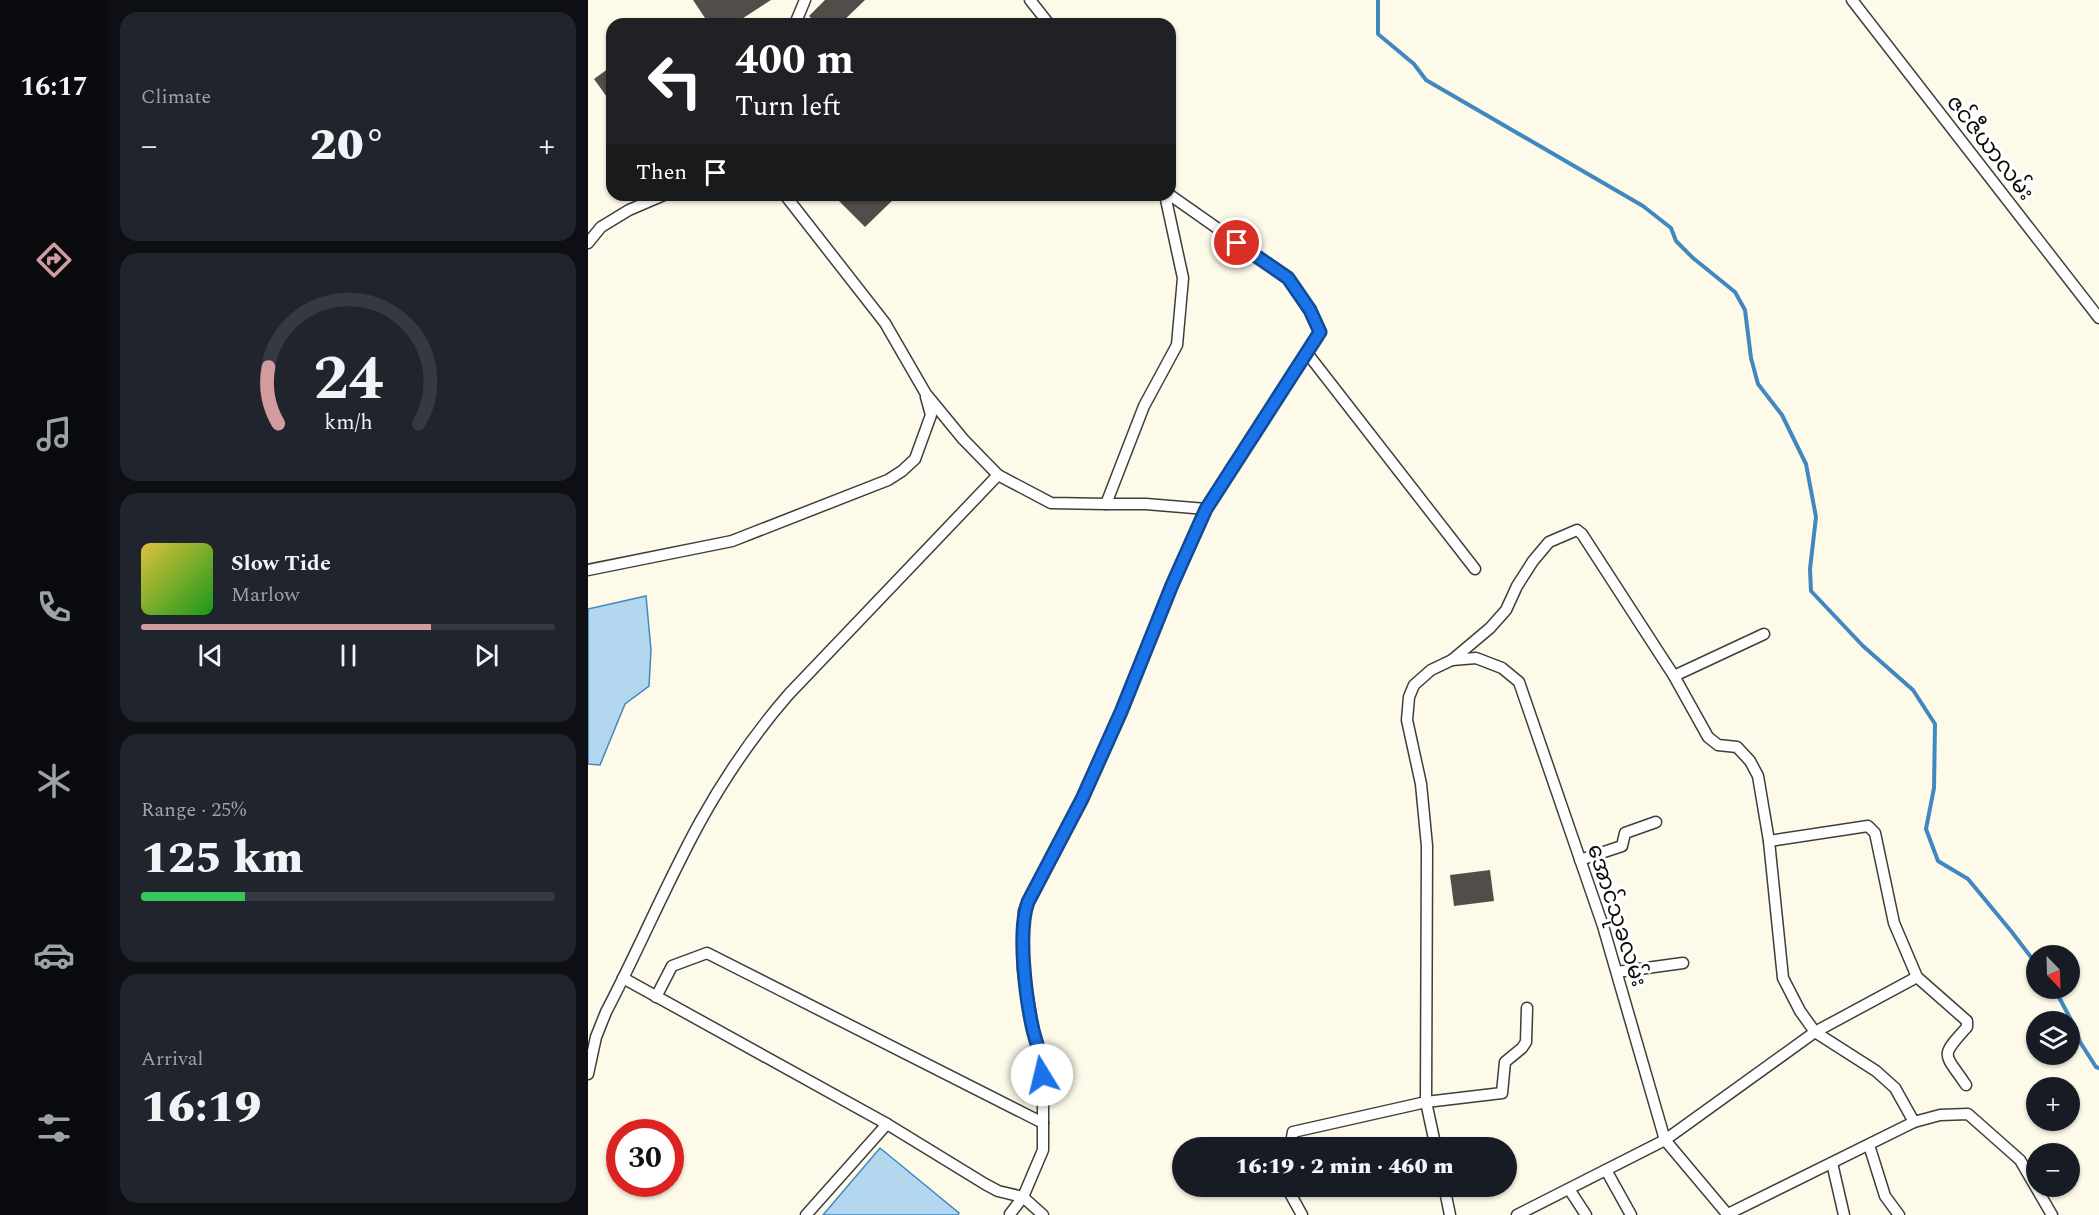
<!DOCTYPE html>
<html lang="en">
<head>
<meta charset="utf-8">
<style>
	:root { --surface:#171b24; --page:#20242c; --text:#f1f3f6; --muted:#9ea1a6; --line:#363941; --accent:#d29b9d }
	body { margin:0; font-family:Spectral,"Noto Sans Myanmar",serif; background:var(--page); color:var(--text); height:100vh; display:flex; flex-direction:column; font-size:22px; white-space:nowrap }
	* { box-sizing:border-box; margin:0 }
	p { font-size:20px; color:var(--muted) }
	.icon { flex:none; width:33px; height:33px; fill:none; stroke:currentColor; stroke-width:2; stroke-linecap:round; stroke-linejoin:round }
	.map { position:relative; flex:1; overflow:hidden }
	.details { display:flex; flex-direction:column; gap:12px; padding:12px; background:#0d0f14; width:480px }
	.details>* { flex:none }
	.guide { position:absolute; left:18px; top:18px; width:570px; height:183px; border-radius:18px; box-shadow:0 2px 4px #0004; background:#202124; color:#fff; overflow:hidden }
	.needle { width:39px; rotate:157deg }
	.controls { position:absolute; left:1438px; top:945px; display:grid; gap:12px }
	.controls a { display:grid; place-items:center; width:54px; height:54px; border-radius:50%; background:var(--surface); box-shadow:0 2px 4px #0004; font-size:30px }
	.speed { position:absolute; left:18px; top:1119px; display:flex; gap:12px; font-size:30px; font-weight:700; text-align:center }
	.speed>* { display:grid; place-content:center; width:78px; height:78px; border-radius:50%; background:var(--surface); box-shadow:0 2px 4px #0004; line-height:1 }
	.speed .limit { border:9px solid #d22; background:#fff; color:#111 }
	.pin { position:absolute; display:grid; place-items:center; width:51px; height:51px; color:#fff; margin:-26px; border:3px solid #fff; border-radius:50%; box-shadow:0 2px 6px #0007 }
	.me { position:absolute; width:66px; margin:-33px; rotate:351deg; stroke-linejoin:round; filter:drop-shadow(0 0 4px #0008) }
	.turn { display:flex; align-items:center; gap:21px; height:126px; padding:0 30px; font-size:27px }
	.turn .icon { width:78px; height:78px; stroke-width:2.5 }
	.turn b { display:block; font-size:42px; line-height:51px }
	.then { display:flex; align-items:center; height:57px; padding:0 30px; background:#0003; gap:12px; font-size:22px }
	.big { font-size:45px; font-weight:800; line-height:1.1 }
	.details .widget { flex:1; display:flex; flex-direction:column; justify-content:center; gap:9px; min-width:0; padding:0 21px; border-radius:18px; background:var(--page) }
	.details .dial { align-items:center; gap:0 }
	.dial svg { height:156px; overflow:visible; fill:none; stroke:var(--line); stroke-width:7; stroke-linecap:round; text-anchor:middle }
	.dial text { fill:var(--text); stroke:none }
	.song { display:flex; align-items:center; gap:18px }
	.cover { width:72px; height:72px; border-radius:9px; background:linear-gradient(135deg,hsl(50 70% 55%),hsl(120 70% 35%)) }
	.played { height:6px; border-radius:3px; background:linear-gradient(90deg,var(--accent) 70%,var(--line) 70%) }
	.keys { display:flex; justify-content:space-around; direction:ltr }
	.heat { display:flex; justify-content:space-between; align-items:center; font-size:33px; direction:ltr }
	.charge { height:9px; border-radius:4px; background:linear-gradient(90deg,#34c759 25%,var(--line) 0) }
	.trip { position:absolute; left:584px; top:1137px; width:345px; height:60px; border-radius:30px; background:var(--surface); box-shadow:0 2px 4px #0004; font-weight:800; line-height:60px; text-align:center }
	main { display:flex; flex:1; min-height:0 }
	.tab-bar { display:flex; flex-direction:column; width:108px; justify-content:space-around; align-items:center; background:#090b0e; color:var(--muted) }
	.tab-bar .icon { width:42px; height:42px }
	.tab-bar .selected { color:var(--accent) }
	.tab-bar b { font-size:27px; color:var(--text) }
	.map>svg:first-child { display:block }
</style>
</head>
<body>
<main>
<nav class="tab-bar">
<b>16:17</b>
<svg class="icon selected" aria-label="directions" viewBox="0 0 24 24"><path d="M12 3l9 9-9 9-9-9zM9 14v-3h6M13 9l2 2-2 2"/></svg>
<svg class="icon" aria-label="music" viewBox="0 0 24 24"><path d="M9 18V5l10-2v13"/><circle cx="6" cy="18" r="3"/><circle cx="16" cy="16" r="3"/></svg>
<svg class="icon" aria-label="phone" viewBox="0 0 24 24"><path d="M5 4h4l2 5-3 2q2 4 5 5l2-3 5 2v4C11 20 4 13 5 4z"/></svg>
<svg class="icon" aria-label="climate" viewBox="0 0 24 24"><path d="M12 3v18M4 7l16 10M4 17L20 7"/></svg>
<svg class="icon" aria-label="car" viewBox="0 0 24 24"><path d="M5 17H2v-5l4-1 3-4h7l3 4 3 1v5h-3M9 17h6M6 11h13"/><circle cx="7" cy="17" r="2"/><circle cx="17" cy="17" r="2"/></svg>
<svg class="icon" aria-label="filters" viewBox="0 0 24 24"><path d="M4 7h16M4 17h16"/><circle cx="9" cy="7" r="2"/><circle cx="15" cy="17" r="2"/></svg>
</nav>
<section class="details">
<div class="widget"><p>Climate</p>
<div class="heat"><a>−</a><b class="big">20°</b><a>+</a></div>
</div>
<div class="widget dial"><svg viewBox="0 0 100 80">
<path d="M14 69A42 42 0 1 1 86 69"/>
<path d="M14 69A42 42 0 0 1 9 40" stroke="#d29b9d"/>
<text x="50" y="56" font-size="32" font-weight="700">24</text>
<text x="50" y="72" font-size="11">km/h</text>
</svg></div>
<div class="widget">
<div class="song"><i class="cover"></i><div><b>Slow Tide</b><p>Marlow</p></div></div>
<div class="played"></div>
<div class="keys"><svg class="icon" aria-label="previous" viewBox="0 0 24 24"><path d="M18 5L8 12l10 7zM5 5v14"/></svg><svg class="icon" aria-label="pause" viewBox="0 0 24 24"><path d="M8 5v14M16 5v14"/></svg><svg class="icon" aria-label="next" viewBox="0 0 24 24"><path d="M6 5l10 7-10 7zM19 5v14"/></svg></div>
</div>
<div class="widget"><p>Range · 25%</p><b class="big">125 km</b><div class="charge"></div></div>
<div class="widget"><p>Arrival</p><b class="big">16:19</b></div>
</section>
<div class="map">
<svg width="1511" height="1215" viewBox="0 0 1511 1215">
	<rect width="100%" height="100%" fill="#fdfaea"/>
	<g fill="#b4d7f0" stroke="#4288c0" stroke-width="1.5">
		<path d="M58 596 63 650 61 686 37 704 12 765 0 764V609Z"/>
		<path d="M292 1148 371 1213 370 1215H235Z"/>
	</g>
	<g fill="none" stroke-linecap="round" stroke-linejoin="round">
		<g stroke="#4288c0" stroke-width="4">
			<path d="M790 0V34L826 64 838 80 1055 206 1083 228 1088 241 1105 258 1147 292 1157 310 1163 358 1170 384 1194 415 1218 464 1228 517 1222 569 1223 591 1275 646 1325 690 1347 724 1346 788 1338 829 1350 861 1380 879 1423 931 1449 965"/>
			<path d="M1466 988 1488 1029 1492 1042 1508 1067 1511 1068"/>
		</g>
	</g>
	<g fill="#524d48">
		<path d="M105 0H183L146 24H121Z"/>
		<path d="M237 0H277L252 24H229L221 16Z"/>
		<path d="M24 66V104L6 79Z"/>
		<path d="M245 195H310L277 227Z"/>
		<path d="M902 870 906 901 866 906 862 875Z"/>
	</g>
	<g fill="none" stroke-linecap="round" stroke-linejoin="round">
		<defs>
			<g id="street">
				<path d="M442 0 461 24"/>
				<path d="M1264 0 1511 318"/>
				<path d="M207 24 217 0"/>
				<path d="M197 195 297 323 338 394 375 439 410 475 463 503 518 504"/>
				<path d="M582 195 700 278 722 311 732 332 618 509"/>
				<path d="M0 243 13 227 41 210 76 195"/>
				<path d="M719 353 887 569"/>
				<path d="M0 570 144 541 300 480 314 471 327 459 343 415 338 397"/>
				<path d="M864 660 888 658 914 668 931 682 1015 926 1077 1140 1140 1215"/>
				<path d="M1086 676 1176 634"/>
				<path d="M1181 841 1280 826 1287 833 1306 923 1329 977 1379 1021V1027C1351 1058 1356 1052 1378 1085"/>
				<path d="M992 860 1034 846 1037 833 1068 822"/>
				<path d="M1029 972 1095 963"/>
				<path d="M35 978 299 1124 397 1184 410 1191 435 1197 455 1215"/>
				<path d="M68 997 84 966 119 953 455 1123"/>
				<path d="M0 1074 8 1037 18 1012C51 949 78 884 112 822 137 777 167 733 201 694L410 475"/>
				<path d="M1281 1145 1297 1196 1311 1215"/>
				<path d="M702 1148 705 1132 838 1102 914 1093 917 1062 934 1048 938 1042 939 1008"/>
				<path d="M848 1148 838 1102 839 846 833 784 819 720 821 697 826 685 843 670 864 660 902 628 918 610 929 586 945 561 961 542 989 530 994 534 1086 676 1120 737 1130 745 1149 747 1162 761 1170 776 1181 841 1195 978 1212 1011 1227 1032 1288 1071 1307 1088 1326 1122"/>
				<path d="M1244 1163 1256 1215"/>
				<path d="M1018 1170 1043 1215"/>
				<path d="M698 1186 714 1215"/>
				<path d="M856 1186 862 1215"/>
				<path d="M981 1189 998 1215"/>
				<path d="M422 1214 435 1197 455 1150V1062L445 1029 435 969 436 911 494 799 533 712 584 585 618 509 558 504H518L556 406 589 345 595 278 577 195"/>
				<path d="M1140 1214 1326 1122 1352 1115 1380 1114 1432 1160 1464 1215"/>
				<path d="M218 1215 299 1124"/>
				<path d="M929 1215 1077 1140 1227 1032 1329 977"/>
			</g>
		</defs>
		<use href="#street" stroke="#3e3e3e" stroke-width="13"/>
		<use href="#street" stroke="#fff" stroke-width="10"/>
	</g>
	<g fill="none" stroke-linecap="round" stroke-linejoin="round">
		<defs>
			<path id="route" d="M454 1075C455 1059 449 1046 445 1030 438 999 429 932 440 902L494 799 533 712 584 585 618 509 732 332 722 310 700 278 649 243"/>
		</defs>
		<use href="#route" stroke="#114b97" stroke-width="15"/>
		<use href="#route" stroke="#1a73e8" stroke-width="10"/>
	</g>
	<g text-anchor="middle" stroke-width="6" stroke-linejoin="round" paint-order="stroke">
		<g font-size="22" fill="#0b0b0b" stroke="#fff">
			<text transform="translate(1403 147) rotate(52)" y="8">ဇင်ဇီယာလမ်း</text>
			<text transform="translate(1030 915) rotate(72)" y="8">အောင်သုခလမ်း</text>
		</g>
	</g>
</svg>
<div class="controls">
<a><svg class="needle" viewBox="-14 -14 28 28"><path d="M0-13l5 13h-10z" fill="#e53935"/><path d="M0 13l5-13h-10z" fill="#9ea1a6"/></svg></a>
<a><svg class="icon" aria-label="layers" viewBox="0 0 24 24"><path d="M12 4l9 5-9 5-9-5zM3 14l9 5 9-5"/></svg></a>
<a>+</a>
<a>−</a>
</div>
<div class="speed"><div class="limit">30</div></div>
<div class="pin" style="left:649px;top:243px;background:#d93025"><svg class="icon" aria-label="arrive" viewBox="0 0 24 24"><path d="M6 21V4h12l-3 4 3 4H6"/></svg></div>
<svg class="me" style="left:454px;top:1075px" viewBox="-20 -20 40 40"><circle r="19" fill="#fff"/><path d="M0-13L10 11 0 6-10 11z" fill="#1a73e8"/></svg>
<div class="trip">16:19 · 2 min · 460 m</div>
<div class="guide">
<div class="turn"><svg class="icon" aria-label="left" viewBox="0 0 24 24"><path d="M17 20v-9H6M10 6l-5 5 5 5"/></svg><div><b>400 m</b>Turn left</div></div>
<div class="then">Then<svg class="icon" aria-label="arrive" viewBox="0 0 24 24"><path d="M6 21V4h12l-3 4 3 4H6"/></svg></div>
</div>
</div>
</main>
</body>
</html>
